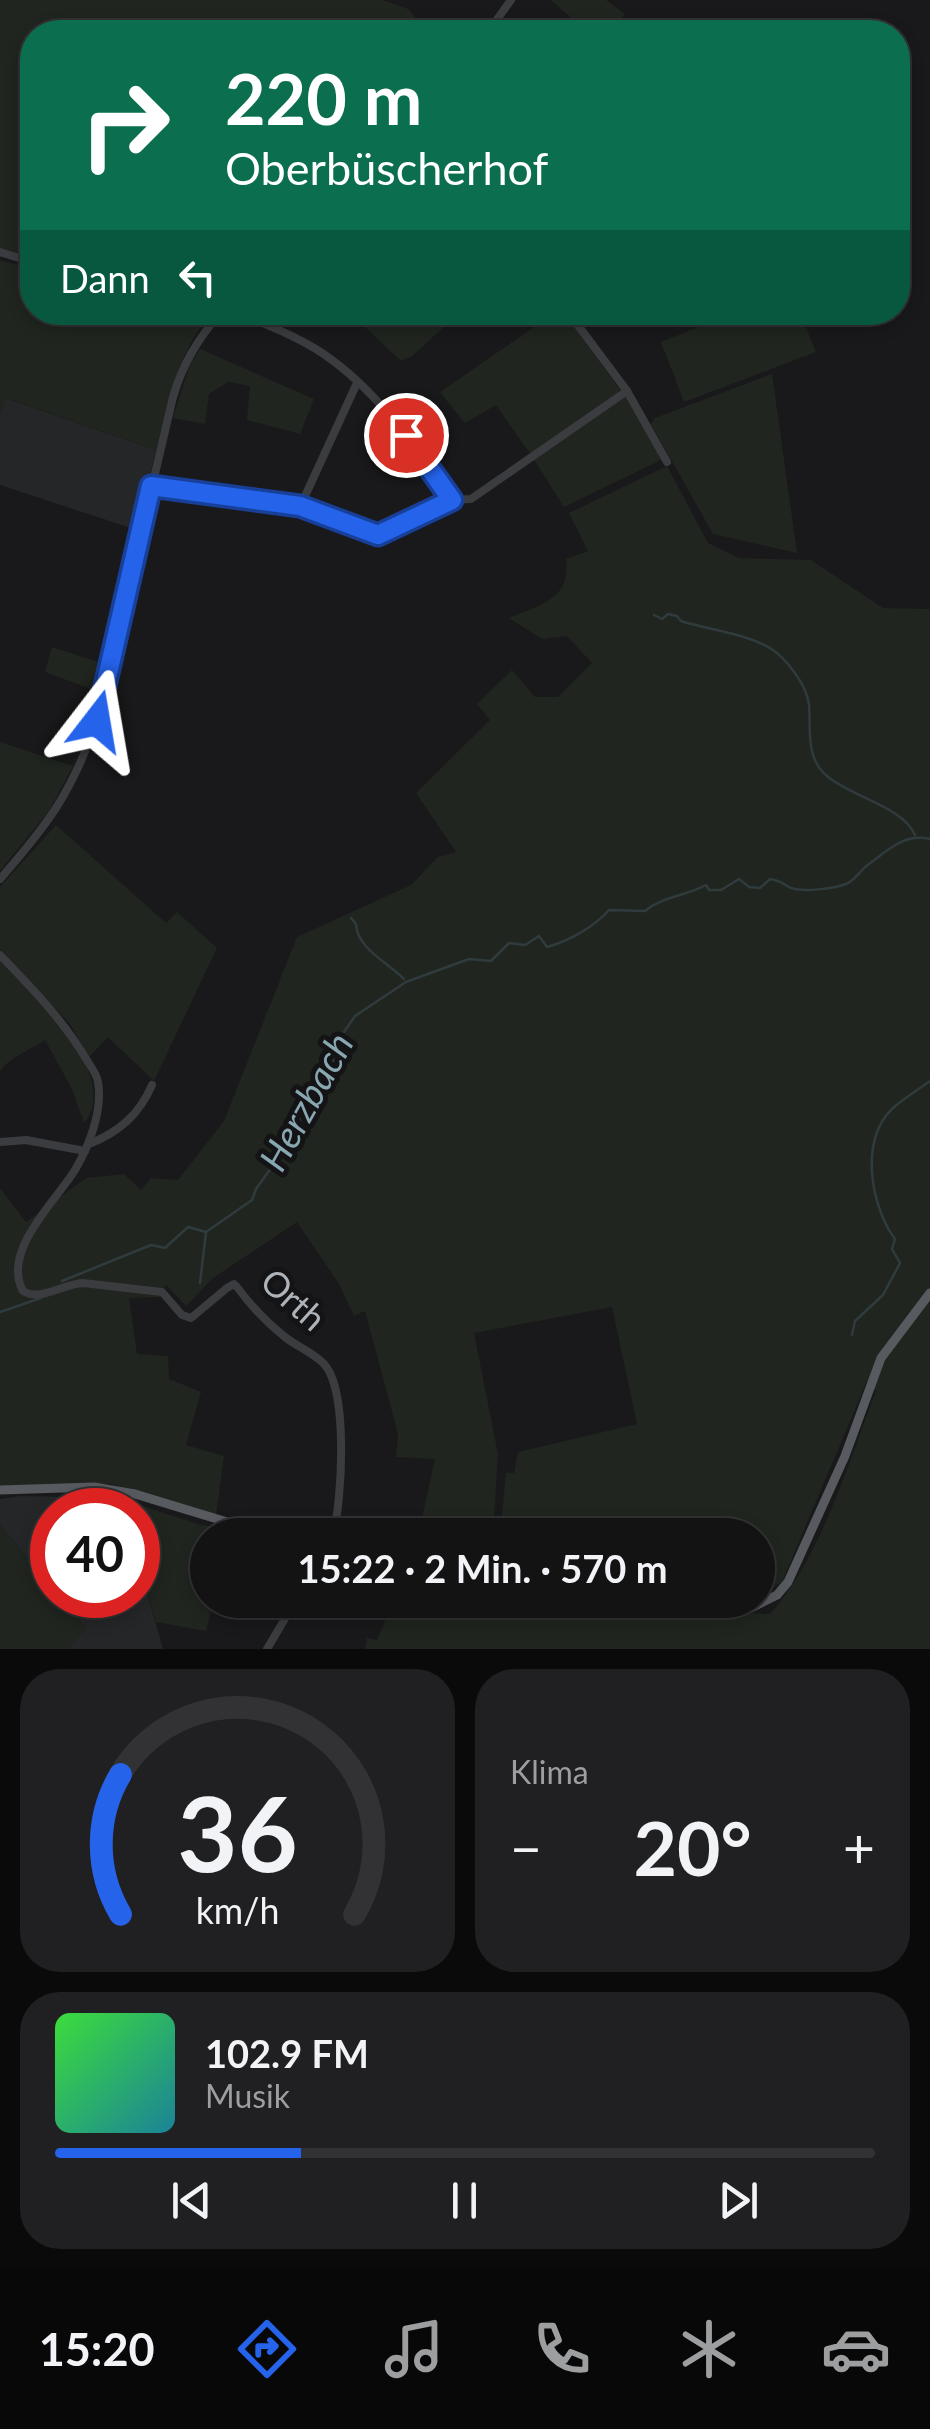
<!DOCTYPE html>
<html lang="de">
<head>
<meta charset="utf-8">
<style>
	:root { --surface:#131314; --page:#202022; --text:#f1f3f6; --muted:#9d9ea0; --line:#323234; --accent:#2563eb }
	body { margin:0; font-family:Lato,sans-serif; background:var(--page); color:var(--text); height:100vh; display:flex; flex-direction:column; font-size:38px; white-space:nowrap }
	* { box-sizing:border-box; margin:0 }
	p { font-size:32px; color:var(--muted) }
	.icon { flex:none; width:55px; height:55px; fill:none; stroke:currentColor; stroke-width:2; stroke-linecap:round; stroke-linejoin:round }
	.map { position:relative; height:1649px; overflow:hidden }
	.side { display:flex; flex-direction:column; gap:20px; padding:20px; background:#0a0a0b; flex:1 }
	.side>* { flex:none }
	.guide { position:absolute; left:20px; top:20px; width:890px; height:305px; border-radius:40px; box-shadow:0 5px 15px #0003,0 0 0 2px var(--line); background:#0b6e4f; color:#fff; overflow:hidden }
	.speed { position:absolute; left:30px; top:1488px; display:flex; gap:20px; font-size:50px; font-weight:700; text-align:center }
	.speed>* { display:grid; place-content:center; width:130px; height:130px; border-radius:50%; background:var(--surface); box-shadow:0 5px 15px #0003,0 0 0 2px var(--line); line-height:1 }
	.speed .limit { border:15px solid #d22; background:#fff; color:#111 }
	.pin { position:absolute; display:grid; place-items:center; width:85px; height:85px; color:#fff; margin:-42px; border:5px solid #fff; border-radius:50%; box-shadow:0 2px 10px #0007 }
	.me { position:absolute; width:110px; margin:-55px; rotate:14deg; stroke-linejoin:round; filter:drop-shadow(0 0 8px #0008) }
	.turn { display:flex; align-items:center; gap:35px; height:210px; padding:0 40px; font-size:45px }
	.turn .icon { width:130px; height:130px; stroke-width:2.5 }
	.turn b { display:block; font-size:70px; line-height:85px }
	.then { display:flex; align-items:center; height:95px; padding:0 40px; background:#0003; gap:20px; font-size:38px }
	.big { font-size:75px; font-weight:700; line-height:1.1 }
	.side .card { flex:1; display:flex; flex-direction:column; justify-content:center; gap:15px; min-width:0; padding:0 35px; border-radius:40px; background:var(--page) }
	.side .dial { align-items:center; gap:0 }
	.dial svg { height:260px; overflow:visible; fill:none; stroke:var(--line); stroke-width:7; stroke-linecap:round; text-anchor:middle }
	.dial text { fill:var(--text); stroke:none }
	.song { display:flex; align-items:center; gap:30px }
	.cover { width:120px; height:120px; border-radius:15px; background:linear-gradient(135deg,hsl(120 70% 55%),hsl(190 70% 35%)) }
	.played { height:10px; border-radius:5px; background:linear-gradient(90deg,var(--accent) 30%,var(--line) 30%) }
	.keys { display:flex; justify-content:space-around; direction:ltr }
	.heat { display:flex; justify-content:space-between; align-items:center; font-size:55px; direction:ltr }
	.side .tiles { flex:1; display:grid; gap:20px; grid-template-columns:1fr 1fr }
	.card:last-child { grid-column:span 2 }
	.trip { position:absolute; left:190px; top:1518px; width:585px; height:100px; border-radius:50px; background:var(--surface); box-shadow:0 5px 15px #0003,0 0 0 2px var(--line); font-weight:700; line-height:100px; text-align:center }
	.dock { display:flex; height:160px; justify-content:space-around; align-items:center; background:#080808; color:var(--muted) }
	.dock .icon { width:70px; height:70px }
	.dock .selected { color:var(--accent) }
	.dock b { font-size:45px; color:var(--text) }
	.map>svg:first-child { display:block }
</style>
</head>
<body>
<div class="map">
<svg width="930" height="1649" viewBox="0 0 930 1649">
	<rect width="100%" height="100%" fill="#19191b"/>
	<g fill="#252628">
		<path d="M5 398 156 450 137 530 0 485V414Z"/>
		<path d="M20 1496 118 1498 122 1510H52V1588L0 1525V1499Z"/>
		<path d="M138 1561 163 1649H67L86 1628 59 1595H138Z"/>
	</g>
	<g fill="#20251f">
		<path d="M0 0H383L408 9 429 32H32V258L0 248Z"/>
		<path d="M551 0H606L625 14 611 32H587Z"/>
		<path d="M0 260 32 269V312H200L210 315C177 354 169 402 156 450L6 398 0 414Z"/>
		<path d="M556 312 564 313 621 391 531 455 496 405 465 423 440 392Z"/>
		<path d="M736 312 800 313 816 352 684 402 661 342Z"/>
		<path d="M371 313V312L459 313 412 356 401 361 362 324Z"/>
		<path d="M200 349 314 399 300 434 247 420 250 386 228 382 209 394 205 424 173 418 189 367Z"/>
		<path d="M772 374 797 553 713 534 651 424 655 418Z"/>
		<path d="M627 393 661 460 564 507 533 458Z"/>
		<path d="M667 466 708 543 739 558 811 560 883 608 930 609V1649H365L367 1638 377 1640 394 1600H599L627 1609 770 1614C822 1555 848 1464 876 1391L867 1381 782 1582 758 1598V1535H500L506 1473H514L518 1452 637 1424 612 1307 474 1333 498 1454 493 1535H441L420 1528 435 1459 396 1457 398 1434 365 1311 354 1316 339 1284 297 1222 213 1278 186 1306 166 1285 161 1297 129 1298 137 1354 168 1356 169 1379 201 1392 186 1445 224 1456 216 1516 111 1484 0 1486V1188L26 1222 86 1178 124 1174 141 1190 151 1178 178 1180 224 1121 297 937 411 885 438 857 456 852 416 793 490 720 477 704 512 670 535 697H558L592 663 567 636 542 639 509 618C541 605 571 599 566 559L588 551 569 513Z"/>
		<path d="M52 647 104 664 99 692 45 672Z"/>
		<path d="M0 742 73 766 49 811 0 871Z"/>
		<path d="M56 825 166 923 177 912 217 948 154 1081 108 1037 89 1057 70 1024 0 949V887Z"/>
		<path d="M0 960C31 994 124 1075 84 1123L72 1089 45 1040C31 1050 7 1058 0 1072Z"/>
		<path d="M118 1498 201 1525 233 1529 231 1535H208V1600H214L206 1631 156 1622 138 1561V1510H122Z"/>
		<path d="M0 1525 52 1588V1595H59L86 1628 67 1649H0Z"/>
	</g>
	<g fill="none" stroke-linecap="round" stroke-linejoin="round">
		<g stroke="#303b3e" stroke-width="2.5">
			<path d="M654 615 662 619 668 614 677 616 681 621C709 630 744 633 770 648 786 658 807 685 809 705 811 729 805 758 827 776 853 798 902 806 915 835"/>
			<path d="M351 918 356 924C357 949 389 963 404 979"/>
			<path d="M62 1281 151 1245 165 1248 188 1227 206 1232 252 1200 256 1189 294 1136 296 1124 314 1102 336 1054 337 1042 355 1016 406 982 469 959 491 961 509 943 525 945 539 936 547 947C569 941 594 927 609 910L645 911C663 896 686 896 706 885L709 890H721L739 879 749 887 760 888 770 879C779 880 783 884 791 888 803 892 833 889 846 884 856 880 860 870 869 864 889 849 905 833 930 839"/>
			<path d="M200 1283 206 1232"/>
			<path d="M0 1312 41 1298"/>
			<path d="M852 1335 855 1321 883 1295 900 1263 892 1249 895 1239C871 1207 859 1140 892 1109 902 1099 918 1090 930 1081"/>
		</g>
		<g stroke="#3a3c3f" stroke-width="8">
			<path d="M488 32 511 0"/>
			<path d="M0 252 32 262"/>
			<path d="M236 312C269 326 303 338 332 360 382 397 417 449 451 500"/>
			<path d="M568 312 627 391 667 462"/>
			<path d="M151 486 300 507 378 535 451 500 471 499 627 391"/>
			<path d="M300 507 357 383"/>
			<path d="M0 879C50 822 71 793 97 721L173 397C183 363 198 339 221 312"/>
			<path d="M0 955C33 989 64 1021 88 1062 92 1068 97 1075 98 1082 103 1111 89 1146 75 1170 56 1201 1 1251 23 1291 40 1302 63 1284 83 1283L162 1292 182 1315 191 1318 227 1288 234 1284 237 1287C251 1306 266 1322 285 1337 296 1346 312 1352 323 1363 349 1387 342 1502 333 1535"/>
			<path d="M0 1142 26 1140 85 1151"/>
			<path d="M89 1144C119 1132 139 1115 152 1085"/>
			<path d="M240 1602 287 1612"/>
			<path d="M267 1649 296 1600"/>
		</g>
		<g stroke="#575a5e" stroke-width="9">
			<path d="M0 1490 94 1487 135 1494 237 1525 336 1522 418 1535"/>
			<path d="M626 1600 751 1608 777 1595 788 1582 845 1456 881 1358 930 1293"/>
		</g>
	</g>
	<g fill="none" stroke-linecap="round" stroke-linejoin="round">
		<defs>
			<path id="route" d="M97 721 151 486 300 506 378 535 452 500 406 435"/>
		</defs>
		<use href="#route" stroke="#184099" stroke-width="25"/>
		<use href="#route" stroke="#2563eb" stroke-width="18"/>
	</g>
	<g text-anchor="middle" stroke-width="10" stroke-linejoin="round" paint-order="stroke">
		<g font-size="35" fill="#adb3b9" stroke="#141416">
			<text transform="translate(293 1300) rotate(42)" y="12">Orth</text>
		</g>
		<g font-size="38" font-style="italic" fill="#88a7b0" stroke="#141416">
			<text transform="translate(307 1102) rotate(-61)" y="13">Herzbach</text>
		</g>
	</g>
</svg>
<div class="speed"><div class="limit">40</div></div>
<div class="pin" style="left:406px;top:435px;background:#d93025"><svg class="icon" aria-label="arrive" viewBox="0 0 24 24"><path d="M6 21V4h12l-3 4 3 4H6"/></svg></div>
<svg class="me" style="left:97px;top:721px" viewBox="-20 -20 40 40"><path d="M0-17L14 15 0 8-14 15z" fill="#2563eb" stroke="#fff" stroke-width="4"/></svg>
<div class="trip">15:22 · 2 Min. · 570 m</div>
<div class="guide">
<div class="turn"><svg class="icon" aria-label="right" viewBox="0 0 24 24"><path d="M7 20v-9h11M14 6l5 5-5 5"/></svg><div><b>220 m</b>Oberbüscherhof</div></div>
<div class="then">Dann<svg class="icon" aria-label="left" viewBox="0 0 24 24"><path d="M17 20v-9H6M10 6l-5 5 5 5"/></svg></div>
</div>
</div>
<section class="side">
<div class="tiles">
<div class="card dial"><svg viewBox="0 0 100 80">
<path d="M14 69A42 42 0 1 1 86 69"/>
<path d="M14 69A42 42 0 0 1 14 26" stroke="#2563eb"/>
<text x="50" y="56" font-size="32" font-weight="700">36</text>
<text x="50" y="72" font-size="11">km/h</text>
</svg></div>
<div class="card"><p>Klima</p>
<div class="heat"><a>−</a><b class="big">20°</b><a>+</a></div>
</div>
<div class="card">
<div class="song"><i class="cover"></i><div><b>102.9 FM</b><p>Musik</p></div></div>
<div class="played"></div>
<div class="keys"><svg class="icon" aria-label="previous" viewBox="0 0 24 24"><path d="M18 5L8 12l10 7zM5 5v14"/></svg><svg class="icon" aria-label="pause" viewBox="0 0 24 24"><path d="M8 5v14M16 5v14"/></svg><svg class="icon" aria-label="next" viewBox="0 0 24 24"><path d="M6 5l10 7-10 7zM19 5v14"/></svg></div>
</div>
</div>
</section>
<nav class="dock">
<b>15:20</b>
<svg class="icon selected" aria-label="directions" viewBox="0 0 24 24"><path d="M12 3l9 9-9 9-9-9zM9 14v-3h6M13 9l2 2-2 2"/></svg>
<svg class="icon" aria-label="music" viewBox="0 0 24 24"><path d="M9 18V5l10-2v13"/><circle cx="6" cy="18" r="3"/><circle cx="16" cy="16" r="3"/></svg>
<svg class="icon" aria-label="phone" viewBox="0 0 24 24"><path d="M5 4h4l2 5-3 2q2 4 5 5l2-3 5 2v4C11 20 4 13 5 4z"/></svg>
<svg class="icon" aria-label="climate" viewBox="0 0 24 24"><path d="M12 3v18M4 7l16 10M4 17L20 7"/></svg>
<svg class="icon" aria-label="car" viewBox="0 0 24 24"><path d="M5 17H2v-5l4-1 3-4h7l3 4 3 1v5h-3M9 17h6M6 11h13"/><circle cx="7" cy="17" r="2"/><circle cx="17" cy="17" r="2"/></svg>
</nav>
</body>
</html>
